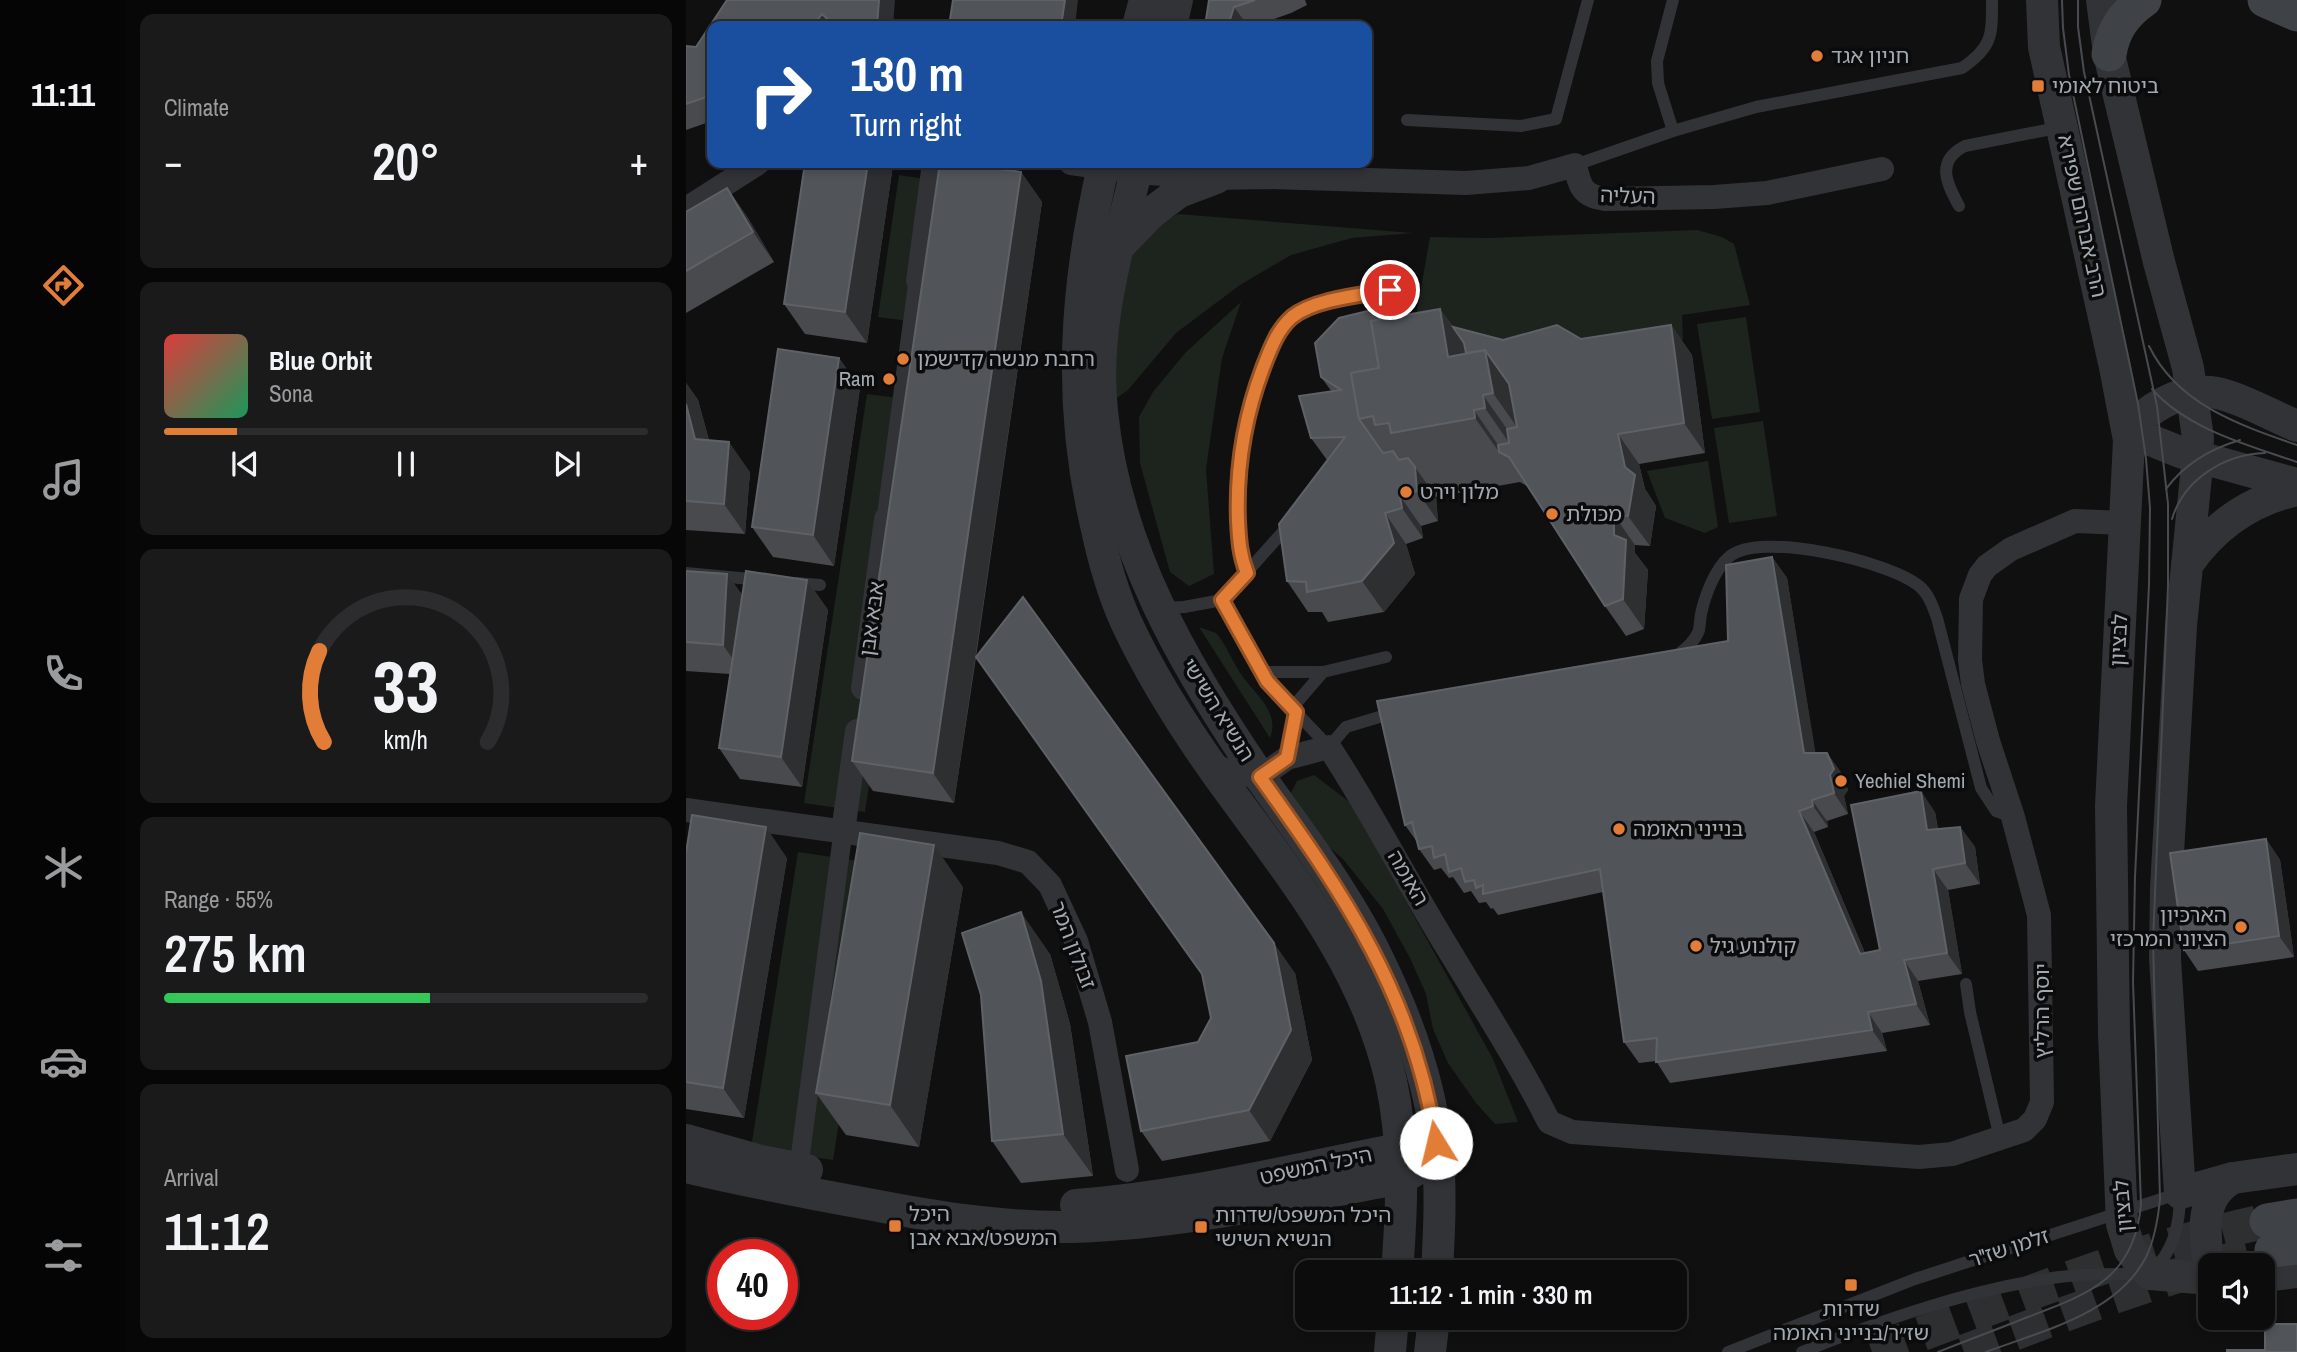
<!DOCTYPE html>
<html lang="en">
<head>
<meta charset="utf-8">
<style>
	:root { --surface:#0c0c0d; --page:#1a1a1b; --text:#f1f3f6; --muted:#9a9b9d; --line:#2c2c2e; --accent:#e27d37 }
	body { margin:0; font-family:"Archivo Narrow","Noto Sans Hebrew",sans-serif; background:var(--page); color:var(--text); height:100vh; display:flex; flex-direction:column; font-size:26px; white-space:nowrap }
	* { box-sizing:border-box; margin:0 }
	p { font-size:23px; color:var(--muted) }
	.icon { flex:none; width:38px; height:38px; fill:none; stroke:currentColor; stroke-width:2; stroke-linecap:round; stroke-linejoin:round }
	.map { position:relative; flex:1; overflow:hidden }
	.details { display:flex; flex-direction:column; gap:14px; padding:14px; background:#070707; width:560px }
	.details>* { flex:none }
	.hud { position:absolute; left:21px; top:21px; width:665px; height:147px; border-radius:14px; box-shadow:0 4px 10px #0003,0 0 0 2px var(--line); background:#1a4fa0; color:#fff; overflow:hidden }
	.buttons { position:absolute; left:1512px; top:1253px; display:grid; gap:14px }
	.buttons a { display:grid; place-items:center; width:77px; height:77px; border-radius:14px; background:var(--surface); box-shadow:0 4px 10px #0003,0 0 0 2px var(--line); font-size:35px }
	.speed { position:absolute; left:21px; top:1239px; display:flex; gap:14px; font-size:35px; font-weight:700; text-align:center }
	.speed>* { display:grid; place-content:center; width:91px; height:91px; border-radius:50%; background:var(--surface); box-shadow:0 4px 10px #0003,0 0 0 2px var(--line); line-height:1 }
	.speed .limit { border:10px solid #d22; background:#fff; color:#111 }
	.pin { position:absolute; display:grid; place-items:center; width:60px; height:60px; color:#fff; margin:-30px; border:4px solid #fff; border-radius:50%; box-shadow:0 2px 7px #0007 }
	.me { position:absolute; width:77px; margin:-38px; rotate:351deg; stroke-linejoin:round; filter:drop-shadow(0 0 5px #0008) }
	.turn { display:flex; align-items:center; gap:24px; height:147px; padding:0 28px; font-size:32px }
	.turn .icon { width:91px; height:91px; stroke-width:2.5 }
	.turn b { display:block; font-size:49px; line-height:60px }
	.big { font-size:52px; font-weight:600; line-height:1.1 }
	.details .widget { flex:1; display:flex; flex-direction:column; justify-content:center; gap:10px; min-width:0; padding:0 24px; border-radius:14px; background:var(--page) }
	.details .dial { align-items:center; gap:0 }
	.dial svg { height:182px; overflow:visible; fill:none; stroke:var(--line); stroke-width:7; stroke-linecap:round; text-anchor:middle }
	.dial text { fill:var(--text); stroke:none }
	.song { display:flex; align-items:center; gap:21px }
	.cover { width:84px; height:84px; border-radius:10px; background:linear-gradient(135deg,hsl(0 70% 55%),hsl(150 70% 35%)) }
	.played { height:7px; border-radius:4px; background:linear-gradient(90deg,var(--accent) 15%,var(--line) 15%) }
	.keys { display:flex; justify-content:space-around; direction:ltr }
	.heat { display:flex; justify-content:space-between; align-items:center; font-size:38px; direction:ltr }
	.charge { height:10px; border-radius:5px; background:linear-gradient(90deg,#34c759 55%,var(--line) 0) }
	.trip { position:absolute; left:609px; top:1260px; width:392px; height:70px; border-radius:14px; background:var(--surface); box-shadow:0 4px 10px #0003,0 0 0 2px var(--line); font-weight:600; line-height:70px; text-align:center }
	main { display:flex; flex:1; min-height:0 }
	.menu { display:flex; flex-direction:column; width:126px; justify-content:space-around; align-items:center; background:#050505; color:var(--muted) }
	.menu .icon { width:49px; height:49px }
	.menu .selected { color:var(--accent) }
	.menu b { font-size:32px; color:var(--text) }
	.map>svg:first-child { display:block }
</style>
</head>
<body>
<main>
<nav class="menu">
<b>11:11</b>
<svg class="icon selected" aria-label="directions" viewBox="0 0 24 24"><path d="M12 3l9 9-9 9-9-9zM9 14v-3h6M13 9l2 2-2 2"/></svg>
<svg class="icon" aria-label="music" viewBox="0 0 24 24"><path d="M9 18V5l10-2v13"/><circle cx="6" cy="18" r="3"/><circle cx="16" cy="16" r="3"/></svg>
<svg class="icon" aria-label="phone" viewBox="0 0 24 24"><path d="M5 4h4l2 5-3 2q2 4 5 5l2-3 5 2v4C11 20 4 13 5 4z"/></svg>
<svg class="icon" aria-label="climate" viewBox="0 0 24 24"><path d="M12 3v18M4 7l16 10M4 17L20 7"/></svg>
<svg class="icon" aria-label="car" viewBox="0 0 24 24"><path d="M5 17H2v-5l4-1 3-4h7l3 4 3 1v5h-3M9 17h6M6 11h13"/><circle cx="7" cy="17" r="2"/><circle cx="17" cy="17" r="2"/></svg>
<svg class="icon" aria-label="filters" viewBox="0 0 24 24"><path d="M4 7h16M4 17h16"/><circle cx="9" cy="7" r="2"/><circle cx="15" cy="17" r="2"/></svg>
</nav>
<section class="details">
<div class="widget"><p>Climate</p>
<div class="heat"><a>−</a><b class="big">20°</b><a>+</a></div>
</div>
<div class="widget">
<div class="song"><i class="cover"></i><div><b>Blue Orbit</b><p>Sona</p></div></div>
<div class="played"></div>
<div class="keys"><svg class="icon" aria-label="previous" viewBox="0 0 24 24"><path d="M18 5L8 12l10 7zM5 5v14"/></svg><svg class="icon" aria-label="pause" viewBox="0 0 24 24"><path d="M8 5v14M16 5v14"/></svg><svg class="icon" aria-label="next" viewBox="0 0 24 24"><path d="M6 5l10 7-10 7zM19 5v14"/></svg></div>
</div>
<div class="widget dial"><svg viewBox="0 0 100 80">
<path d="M14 69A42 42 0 1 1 86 69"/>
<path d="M14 69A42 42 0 0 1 12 29" stroke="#e27d37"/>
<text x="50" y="56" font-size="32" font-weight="700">33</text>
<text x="50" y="72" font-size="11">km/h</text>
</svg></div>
<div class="widget"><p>Range · 55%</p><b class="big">275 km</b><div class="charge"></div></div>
<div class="widget"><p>Arrival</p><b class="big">11:12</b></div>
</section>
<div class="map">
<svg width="1611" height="1352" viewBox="0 0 1611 1352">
	<rect width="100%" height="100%" fill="#101011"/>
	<g fill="#1d231d">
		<path d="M213 175 274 184 253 325 192 317Z"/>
		<path d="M492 214 727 233 666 238 605 255 554 285 490 333 442 390 425 402 430 280 442 254 465 227Z"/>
		<path d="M1011 230 1036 237 1048 244 1064 305 996 315 997 339 917 361 840 362 727 334 744 237 802 238Z"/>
		<path d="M555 302 536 358 520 469 528 574 503 586 484 572 454 463 453 417 467 392 500 352Z"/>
		<path d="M1060 317 1074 412 1026 419 1011 324Z"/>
		<path d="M181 394 242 402 179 812 118 803Z"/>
		<path d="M1077 421 1091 516 1043 523 1028 428Z"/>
		<path d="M1022 461 1032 527 1019 533 979 518 961 471Z"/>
		<path d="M513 627 530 633C540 644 545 659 553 671 566 693 595 710 584 738Z"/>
		<path d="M628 775 666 804 807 1059 832 1122 809 1124 790 1103 762 1063 747 1029 740 994 724 958 697 909 657 859 628 834 607 808 605 793 611 781Z"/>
		<path d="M112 852 194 864 147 1160 65 1148Z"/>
	</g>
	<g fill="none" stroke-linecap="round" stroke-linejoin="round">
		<g stroke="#2d2f31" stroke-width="35" stroke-dasharray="35 18" stroke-linecap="butt">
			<path d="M1186 1352C1316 1305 1445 1249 1581 1221"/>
			<path d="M1278 1352C1379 1314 1480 1274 1586 1250"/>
		</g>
		<g stroke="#313336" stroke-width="12">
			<path d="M721 120 835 126 870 119 902 0"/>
			<path d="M987 131 972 83 971 61 987 0"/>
			<path d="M889 165 987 131 1070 107 1276 68C1307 47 1306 35 1306 0"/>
			<path d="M1273 206C1261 184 1249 161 1279 146L1376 127"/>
			<path d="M0 573 75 580"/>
			<path d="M561 573C554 556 553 540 552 521 549 464 558 418 578 365 585 348 593 327 608 316 634 298 695 292 727 285"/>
			<path d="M110 583 134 585"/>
			<path d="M536 600 581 682 643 747 660 727 710 712"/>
			<path d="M475 608 498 607 536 600 604 524"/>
			<path d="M988 658C998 650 1009 642 1013 630 1014 625 1014 619 1015 614 1019 595 1029 569 1043 557 1073 530 1205 562 1233 586 1243 594 1247 607 1251 618L1295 788 1310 811 1327 817"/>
			<path d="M576 672H637L700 657"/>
			<path d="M606 708 637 672"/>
			<path d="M601 758 610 712"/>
			<path d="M1280 984 1284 1012 1314 1138"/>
			<path d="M1042 1352 1229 1279 1494 1193C1494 1225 1488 1251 1464 1274 1434 1274 1403 1273 1373 1277 1285 1289 1199 1319 1116 1352"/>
		</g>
		<g stroke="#313336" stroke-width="19">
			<path d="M200 519 232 281"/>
			<path d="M114 1158 157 832"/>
		</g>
		<g stroke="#313336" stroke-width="24">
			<path d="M385 163 450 172 530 178 582 177 780 183 843 178 889 165C894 187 896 196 920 199L1028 197 1081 193 1196 169"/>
			<path d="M0 209 72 163"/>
			<path d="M232 281 248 163"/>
			<path d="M177 688 200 519"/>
			<path d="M525 764 543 772 574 777 601 758 643 747C687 814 723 886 766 955 799 1010 834 1064 863 1122L886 1132 1233 1157 1266 1154 1338 1130 1349 1119 1356 1102 1353 915 1327 817 1302 741 1287 684 1284 660 1285 599 1294 575 1301 566 1325 549 1389 521 1439 523"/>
			<path d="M0 810 312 853 342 862 364 885 390 941 414 1022 441 1170"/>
			<path d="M157 832 171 731"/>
		</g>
		<g stroke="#313336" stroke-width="32">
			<path d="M1356 0 1358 47 1429 367 1443 440 1425 806 1428 1034 1436 1224 1444 1250 1464 1274 1524 1279"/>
			<path d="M1416 0 1423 54 1473 262 1502 368 1512 438 1510 476 1495 626 1480 888 1479 959 1494 1193 1547 1178 1611 1169"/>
			<path d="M452 26 459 0"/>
			<path d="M485 26 491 0"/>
			<path d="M418 163C389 286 381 401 410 525 417 558 426 591 440 622 469 684 509 745 550 800 615 889 680 971 705 1081 719 1145 716 1208 711 1272"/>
			<path d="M452 163C433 245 407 326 416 411 429 547 498 666 574 777 616 837 663 896 694 963 723 1023 747 1091 752 1158 755 1196 753 1234 751 1272"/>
			<path d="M432 247 465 213 493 192 530 178"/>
			<path d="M1442 431C1461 409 1493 389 1524 392 1548 394 1587 416 1611 426"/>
			<path d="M1442 431 1494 452 1611 484"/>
			<path d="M1501 565C1528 526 1565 500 1611 490"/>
			<path d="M0 1140 75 1161 121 1170"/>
			<path d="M0 1167C60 1181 121 1193 182 1204 249 1217 317 1228 386 1227 497 1224 607 1198 716 1178L733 1168"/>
			<path d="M390 1205C500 1197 606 1169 714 1149L735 1153"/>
			<path d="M1577 1276 1611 1272"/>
			<path d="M1524 1279C1521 1243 1508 1199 1547 1178"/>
			<path d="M704 1352 707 1318"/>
			<path d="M744 1352 748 1318"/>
		</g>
		<g stroke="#3f4246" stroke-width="35">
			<path d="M1579 0 1611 14"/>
			<path d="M1423 54C1427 30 1438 14 1458 0"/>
			<path d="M1581 1221 1611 1216"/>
			<path d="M1586 1250 1611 1247"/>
		</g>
		<g stroke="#484b4f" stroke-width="2">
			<path d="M1463 346C1491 404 1553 425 1611 445"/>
			<path d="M1466 389C1501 429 1562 445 1611 462"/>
			<path d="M1480 489C1499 463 1524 449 1554 440"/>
			<path d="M1486 519C1498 479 1539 454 1579 453"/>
			<path d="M1252 1352C1282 1340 1312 1329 1342 1317 1402 1294 1448 1279 1455 1205L1447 982 1449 877 1463 585 1464 508 1460 459 1452 404 1383 75 1377 28 1376 0"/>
			<path d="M1300 1352C1355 1331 1431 1314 1460 1257 1469 1239 1472 1219 1474 1199L1467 941 1482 586V504L1471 406 1398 72 1392 27V0"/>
		</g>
	</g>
	<g fill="#484a4e">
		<path d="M41 0 207 26H26V121L0 130V46L10 47Z"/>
		<path d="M523 0H619L621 5 605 13 568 26H519Z"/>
		<path d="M207 165 181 343 119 334 98 304Z"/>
		<path d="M335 172 356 202 290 657 609 973 626 1060 584 1141 476 1161 455 1131 512 1042 525 1018 516 975 290 657 268 803 187 791 166 761Z"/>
		<path d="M41 188 62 218 88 262 0 313V212Z"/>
		<path d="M754 309 767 327 817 340 895 339 985 325 1006 355 1019 453 953 464 959 489 970 506 964 546 949 545V553L962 570 958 629 940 636 919 606 841 486 834 482 750 497 752 521 735 526 737 538 720 544 729 574 698 612 642 622 636 612H622L601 581 641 460 625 438 646 392 635 377 719 315Z"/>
		<path d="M153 358 174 388 148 566 87 557 66 527Z"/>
		<path d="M0 383 12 400 23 440 64 472 59 534 0 530Z"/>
		<path d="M1086 557 1101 578 1129 753H1141L1156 774 1162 790 1158 796 1162 814 1141 821 1142 827 1128 832 1179 953 1194 950 1249 812 1252 829 1274 827 1289 847 1294 884 1262 890 1276 974 1232 981 1244 1025 1196 1033 1201 1051 984 1083 970 1061 953 1063 938 1042 917 892 812 915 807 908 805 909 800 902 793 903 785 891 778 893 767 877 763 878 755 868 748 870 733 849 731 842 719 825 1042 641Z"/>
		<path d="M0 571 41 574 56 595 121 580 142 610 116 787 54 779 33 748 44 674 0 671Z"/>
		<path d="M1580 839 1594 860 1608 957 1512 971 1498 950Z"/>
		<path d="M0 853 101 858 58 1118 0 1109Z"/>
		<path d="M277 887 233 1147 160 1135 130 1093Z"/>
		<path d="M364 954 384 1024 407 1176 335 1183 306 1141Z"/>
	</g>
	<g fill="#2d2f31">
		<path d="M193 0H209L207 26H191Z"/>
		<path d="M379 0H392L389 26H375Z"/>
		<path d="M548 7 562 26H542Z"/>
		<path d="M136 14 144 26H127Z"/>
		<path d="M182 163H205L207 165 181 343 159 312Z"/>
		<path d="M335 172 356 202 268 803 247 773Z"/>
		<path d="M41 188 62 218 88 262 67 232Z"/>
		<path d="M754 309 799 373 762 357Z"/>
		<path d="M985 325 1006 355 1019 453 998 423Z"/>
		<path d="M799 350 844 414 852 457 807 393Z"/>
		<path d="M153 358 174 388 148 566 127 535Z"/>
		<path d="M0 383 12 400 31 470 9 439 0 404Z"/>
		<path d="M797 395 842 459 844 473 799 408Z"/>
		<path d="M788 410 819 455 813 452 789 418Z"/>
		<path d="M932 434 953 464 959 489 970 506 964 546 942 516 939 467Z"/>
		<path d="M43 442 64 472 59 534 38 504Z"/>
		<path d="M729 467 750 497 752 521 731 491Z"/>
		<path d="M714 496 735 526 737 538 716 508Z"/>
		<path d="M699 513 720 544 729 574 698 612 676 581Z"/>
		<path d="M928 515 949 545V553L962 570 958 629 937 599 928 535Z"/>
		<path d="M1086 557 1101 578 1133 774 1118 753Z"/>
		<path d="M41 574 63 604 58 675 37 645Z"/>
		<path d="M121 580 142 610 116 787 95 757Z"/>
		<path d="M1141 753 1156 774 1162 790 1158 796 1162 814 1148 793 1144 775Z"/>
		<path d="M1235 791 1249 812 1255 851 1241 830Z"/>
		<path d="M1126 800 1141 821 1142 827 1127 806Z"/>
		<path d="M1113 811 1128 832 1188 975 1174 954Z"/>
		<path d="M80 827 101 858 58 1118 37 1088Z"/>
		<path d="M1274 827 1289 847 1294 884 1279 863Z"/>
		<path d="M1580 839 1594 860 1608 957 1593 936Z"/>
		<path d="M248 845 277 887 233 1147 204 1105Z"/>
		<path d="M1247 869 1262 890 1276 974 1261 953Z"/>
		<path d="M335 912 364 954 384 1024 407 1176 377 1134Z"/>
		<path d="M588 943 609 973 626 1060 584 1141 563 1110Z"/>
		<path d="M1218 960 1232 981 1244 1025 1230 1004Z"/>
		<path d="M1182 1012 1196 1033 1201 1051 1186 1030Z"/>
	</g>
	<g fill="#515559" stroke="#5e6267" stroke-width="2">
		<path d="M41 0H193L191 26H149L136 14 127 26H26V95L0 104V46L10 47Z"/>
		<path d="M267 0H379L375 26H263Z"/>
		<path d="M523 0H569L548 7 542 26H519Z"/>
		<path d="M119 163H182L159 312 98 304Z"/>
		<path d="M254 163H268L335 172 247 773 166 761Z"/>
		<path d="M41 188 67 232 0 271V212Z"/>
		<path d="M694 308 718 315 685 321 693 368 665 373 673 419 697 453 707 451 713 460 722 458 729 467 731 491 714 496 716 508 699 513 708 543 676 581 621 592 620 582 601 581 593 524 659 437 625 438 613 396 655 390 635 377 629 343 653 318Z"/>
		<path d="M754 309 762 357 799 350 807 393 797 395 799 408 788 410 789 418 705 433 703 423 689 425 687 416 673 419 665 373 693 368 685 321Z"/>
		<path d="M871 325 895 339 985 325 998 423 932 434 939 467 949 475 942 516 928 515V535L940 540 937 599 919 606 823 457 813 452 812 445 823 443 821 429 831 427 823 384 799 350 780 353 778 343 767 327 817 340Z"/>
		<path d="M92 349 153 358 127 535 66 527Z"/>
		<path d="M0 404 9 439 43 442 38 504 0 501Z"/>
		<path d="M1086 557 1118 753H1141L1148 769 1144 775 1148 793 1126 800 1127 806 1113 811 1174 954 1194 950 1165 805 1235 791 1241 830 1274 827 1279 863 1247 869 1261 953 1218 960 1230 1004 1182 1012 1186 1030 970 1062 971 1038 938 1042 914 869 797 894V885L790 888 788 880 779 882 775 868 763 872 759 854 748 858 746 846 733 849 726 822 719 825 691 701 1042 641 1040 565Z"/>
		<path d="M0 571 41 574 37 645 0 642Z"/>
		<path d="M60 571 121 580 95 757 33 748Z"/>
		<path d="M337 597 588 943 605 1030 563 1110 455 1131 440 1056 512 1042 525 1018 516 974 290 657Z"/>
		<path d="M6 815 80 827 37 1088 0 1082V853Z"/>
		<path d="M174 833 248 845 204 1105 130 1093Z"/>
		<path d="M1580 839 1593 936 1498 950 1484 853Z"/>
		<path d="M335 912 355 981 377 1134 306 1141 295 995 276 933Z"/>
		<path d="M1579 1324H1611V1352H1541V1350H1579Z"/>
	</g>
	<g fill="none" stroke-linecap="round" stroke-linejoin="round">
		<defs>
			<path id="route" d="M704 290C676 295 628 299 606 317 591 330 584 350 577 368 558 418 550 467 552 521 553 540 554 556 561 573L536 600 581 681 610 712 601 758 574 777C658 894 729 998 750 1143"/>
		</defs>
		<use href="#route" stroke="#935124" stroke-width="18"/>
		<use href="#route" stroke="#e27d37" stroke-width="12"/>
	</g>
	<g fill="#e27d37" stroke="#0b0b0c" stroke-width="2.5">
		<circle cx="1131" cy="56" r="7"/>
		<rect x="1345" y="79" width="14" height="14" rx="3.5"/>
		<circle cx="217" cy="359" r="7"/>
		<circle cx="203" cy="379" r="7"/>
		<circle cx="720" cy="492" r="7"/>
		<circle cx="866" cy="514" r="7"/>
		<circle cx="1155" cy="781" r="7"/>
		<circle cx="933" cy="829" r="7"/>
		<circle cx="1555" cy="927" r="7"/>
		<circle cx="1010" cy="946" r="7"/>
		<rect x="202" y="1219" width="14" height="14" rx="3.5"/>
		<rect x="508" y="1220" width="14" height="14" rx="3.5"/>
		<rect x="1158" y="1278" width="14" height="14" rx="3.5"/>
	</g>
	<g text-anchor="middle" stroke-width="7" stroke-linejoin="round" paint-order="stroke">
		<g font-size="21" fill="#a2aab1" stroke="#0b0b0c" text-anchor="start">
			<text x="1145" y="63">חניון אגד</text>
			<text x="1366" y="93">ביטוח לאומי</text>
			<text x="231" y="366">רחבת מנשה קדישמן</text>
			<text x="189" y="386" text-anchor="end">Ram</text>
			<text x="734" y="499">מלון וירט</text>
			<text x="880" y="521">מכולת</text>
			<text x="1169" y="788">Yechiel Shemi</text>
			<text x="947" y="836">בנייני האומה</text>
			<text x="1541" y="922" text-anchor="end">הארכיון<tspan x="1541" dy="24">הציוני המרכזי</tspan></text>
			<text x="1024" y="953">קולנוע גיל</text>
			<text x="223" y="1221">היכל<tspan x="223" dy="24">המשפט/אבא אבן</tspan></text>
			<text x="529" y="1222">היכל המשפט/שדרות<tspan x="529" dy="24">הנשיא השישי</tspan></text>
			<text x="1165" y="1316" text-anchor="middle">שדרות<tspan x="1165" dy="24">שז״ר/בנייני האומה</tspan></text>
		</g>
		<g font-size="21" fill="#a2aab1" stroke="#0b0b0c">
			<text transform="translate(942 196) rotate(2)" y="7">העליה</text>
			<text transform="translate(1396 216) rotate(78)" y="7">הרב אברהם שפירא</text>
			<text transform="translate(186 619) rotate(-82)" y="7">אבא אבן</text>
			<text transform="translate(1433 640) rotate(-87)" y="7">לבציון</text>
			<text transform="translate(532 710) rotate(58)" y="7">הנשיא השישי</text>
			<text transform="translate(722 878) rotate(60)" y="7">האומה</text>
			<text transform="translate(387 945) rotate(69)" y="7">זבולון המר</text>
			<text transform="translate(1356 1011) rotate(-90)" y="7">יוסף הרליץ</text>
			<text transform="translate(630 1166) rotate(-12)" y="7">היכל המשפט</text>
			<text transform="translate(1437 1206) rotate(-95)" y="7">לבציון</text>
			<text transform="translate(1323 1248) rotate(-18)" y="7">זלמן שז"ר</text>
		</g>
	</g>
</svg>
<div class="buttons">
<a><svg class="icon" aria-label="sound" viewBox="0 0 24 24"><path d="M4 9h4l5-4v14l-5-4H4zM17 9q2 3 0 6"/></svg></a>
</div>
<div class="speed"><div class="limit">40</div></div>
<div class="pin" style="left:704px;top:290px;background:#d93025"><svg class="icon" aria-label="arrive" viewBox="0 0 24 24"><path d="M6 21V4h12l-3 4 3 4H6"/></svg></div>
<svg class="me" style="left:750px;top:1143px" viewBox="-20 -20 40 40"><circle r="19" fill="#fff"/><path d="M0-13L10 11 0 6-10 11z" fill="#e27d37"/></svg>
<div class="trip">11:12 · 1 min · 330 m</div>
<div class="hud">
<div class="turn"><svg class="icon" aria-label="right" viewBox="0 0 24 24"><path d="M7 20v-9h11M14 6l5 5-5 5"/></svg><div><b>130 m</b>Turn right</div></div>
</div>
</div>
</main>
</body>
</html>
